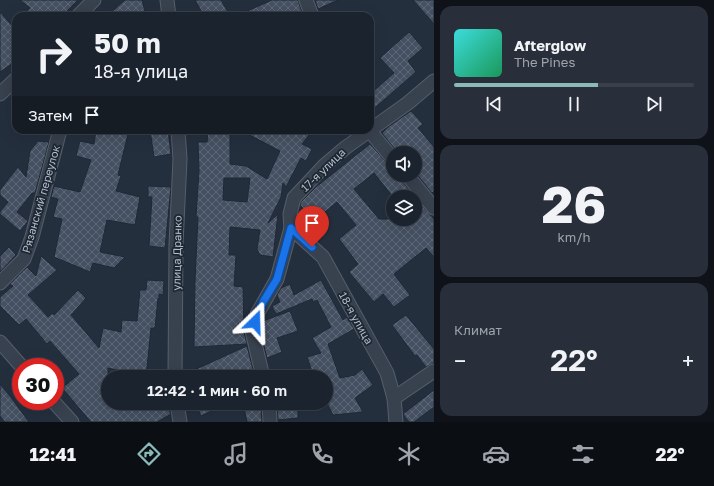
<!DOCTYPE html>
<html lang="ru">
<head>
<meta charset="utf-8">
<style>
	:root { --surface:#1b232e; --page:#282f3a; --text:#f1f3f6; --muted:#a0a4aa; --line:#39404a; --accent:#8bbbb9 }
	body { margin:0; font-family:"Golos Text",sans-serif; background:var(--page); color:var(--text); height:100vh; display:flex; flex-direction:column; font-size:15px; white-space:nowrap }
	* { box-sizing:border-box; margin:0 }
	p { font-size:13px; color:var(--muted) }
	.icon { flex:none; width:22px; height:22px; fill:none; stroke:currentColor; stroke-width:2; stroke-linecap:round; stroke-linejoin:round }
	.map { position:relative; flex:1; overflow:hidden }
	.side { display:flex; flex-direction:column; gap:6px; padding:6px; background:#0f1319; width:280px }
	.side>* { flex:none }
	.top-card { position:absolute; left:12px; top:12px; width:362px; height:122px; border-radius:12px; box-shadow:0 4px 16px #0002,0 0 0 1px var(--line); background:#1b232e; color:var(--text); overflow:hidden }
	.buttons { position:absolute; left:386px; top:146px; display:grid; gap:8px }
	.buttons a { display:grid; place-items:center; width:36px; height:36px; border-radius:50%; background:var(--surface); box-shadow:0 4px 16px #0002,0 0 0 1px var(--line); font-size:20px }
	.speed { position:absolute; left:12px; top:358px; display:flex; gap:8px; font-size:20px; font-weight:700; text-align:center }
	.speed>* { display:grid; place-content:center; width:52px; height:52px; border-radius:50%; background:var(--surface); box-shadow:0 4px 16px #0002,0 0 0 1px var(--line); line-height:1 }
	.speed .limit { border:6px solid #d22; background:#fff; color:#111 }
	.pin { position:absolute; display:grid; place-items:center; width:34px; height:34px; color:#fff; margin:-41px -17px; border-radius:50% 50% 50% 0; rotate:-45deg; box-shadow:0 0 4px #0007 }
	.pin .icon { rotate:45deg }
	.me { position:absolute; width:44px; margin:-22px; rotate:22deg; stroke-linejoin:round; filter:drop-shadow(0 0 3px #0008) }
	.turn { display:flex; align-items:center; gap:14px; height:84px; padding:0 16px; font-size:18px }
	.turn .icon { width:52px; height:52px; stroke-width:2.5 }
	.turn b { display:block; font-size:28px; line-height:34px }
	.then { display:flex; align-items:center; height:38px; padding:0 16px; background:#0003; gap:8px; font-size:15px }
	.big { font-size:30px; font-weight:600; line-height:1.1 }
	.side .widget { flex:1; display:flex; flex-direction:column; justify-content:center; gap:6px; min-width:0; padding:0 14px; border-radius:12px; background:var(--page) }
	.side .dial { align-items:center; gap:0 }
	.dial b { font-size:52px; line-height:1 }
	.song { display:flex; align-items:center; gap:12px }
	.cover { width:48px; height:48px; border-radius:6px; background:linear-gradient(135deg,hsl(180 70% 55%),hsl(150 70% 35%)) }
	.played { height:4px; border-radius:2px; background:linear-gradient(90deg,var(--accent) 60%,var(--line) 60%) }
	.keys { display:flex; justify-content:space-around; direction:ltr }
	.heat { display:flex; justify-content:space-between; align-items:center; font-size:22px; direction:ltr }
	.trip { position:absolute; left:101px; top:370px; width:232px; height:40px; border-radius:20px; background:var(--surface); box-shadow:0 4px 16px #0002,0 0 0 1px var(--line); font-weight:600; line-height:40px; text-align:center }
	.tab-bar { display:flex; height:64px; justify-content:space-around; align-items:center; background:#0b0e12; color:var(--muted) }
	.tab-bar .icon { width:28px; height:28px }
	.tab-bar .current { color:var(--accent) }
	.tab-bar b { font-size:18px; color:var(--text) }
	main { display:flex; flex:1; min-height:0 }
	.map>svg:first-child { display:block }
</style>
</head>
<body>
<main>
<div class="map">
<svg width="434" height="422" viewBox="0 0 434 422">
	<defs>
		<pattern id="building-cross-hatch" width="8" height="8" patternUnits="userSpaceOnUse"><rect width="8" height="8" fill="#455162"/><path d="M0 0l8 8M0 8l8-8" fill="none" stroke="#5d6877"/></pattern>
	</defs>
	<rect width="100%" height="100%" fill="#242f3e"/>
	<g fill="url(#building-cross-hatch)" stroke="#1f2835" fill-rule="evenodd">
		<path d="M20 0H78L62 16H21L30 8Z"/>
		<path d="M125 0H142L146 16H107Z"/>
		<path d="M195 0H221L230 16H204Z"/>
		<path d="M272 0H298L303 15 236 16Z"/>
		<path d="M315 0H338L318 9Z"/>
		<path d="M413 0H434V24Z"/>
		<path d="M0 12 16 30V61L0 72Z"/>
		<path d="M409 32 423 48 408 61 416 72 370 112V94L394 73 380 58Z"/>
		<path d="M411 111 423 124 418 128 434 147V191L432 193 415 172V153H398L382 133 388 127Z"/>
		<path d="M96 130H126L125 134H128L118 175 121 176 116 191 140 197 135 225 107 220 100 252 125 257 114 268 93 263 90 272 54 257 62 219 53 217 58 199 51 197 54 186 80 192 91 160 76 156 80 141 94 144Z"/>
		<path d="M150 130H168L171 154 154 157Z"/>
		<path d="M208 130H230V164L246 166 267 179 280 151 240 130H313L302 144 312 149 306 161 301 158 286 187 283 183 281 197 268 223 278 214 273 257 260 255 257 249 260 230 230 227 229 255H236L234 286 243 287 244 332 247 344 194 347 195 281 198 217H196L199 170 198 142H207ZM224 178H250L247 202 223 200Z"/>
		<path d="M38 141 49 142 35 193H32L17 212 28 221 20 231 0 214V212L8 202 0 195V190L18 167 26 177 30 151Z"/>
		<path d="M370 144 393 170V175H397L415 197H393L374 173 354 189 379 219H415V197L434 219V257L426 248 394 274 410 295 394 307 383 294 374 302 349 272 358 264 339 239 356 225 337 202 314 221 300 205 301 202 316 187Z"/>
		<path d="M148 186 171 187 165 248 149 246 152 197H148Z"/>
		<path d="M9 247 16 255 0 272V256Z"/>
		<path d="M41 256 57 270 28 295 48 317 53 313 54 315 78 290 86 298 71 315 99 348 103 328 121 332 122 320 137 321 140 290H146L147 280 164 281 163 295 159 294V299L158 298 155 328H151L146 377H136L135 374 108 368V403H165L171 414 157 422H91L62 388 79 374 50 341 47 344 26 319 19 325 0 306V297L13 286 10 284 27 267 36 276Z"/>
		<path d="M321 280 343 320 347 317 354 329 328 344 340 378 355 375 362 369 373 385 355 398 363 412 333 415 326 401V377H314L307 357 321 353 312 338 331 327 317 300 313 302 312 299 276 314 272 306 280 302 277 295 281 288 290 284 294 295Z"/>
		<path d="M290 311 298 331 277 338 282 352 267 358 260 331 263 321Z"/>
		<path d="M406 315 434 349V363L426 367 417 355 415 356 392 325Z"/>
		<path d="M247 346 255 377H183V375Z"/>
		<path d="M0 384 10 396 29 422H5L0 416Z"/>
		<path d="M434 390V407L414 422H409L403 414Z"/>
		<path d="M195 403H228L201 416Z"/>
		<path d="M243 403H258L259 410H261L262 422H247Z"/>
		<path d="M298 406V418L278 420 277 408Z"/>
	</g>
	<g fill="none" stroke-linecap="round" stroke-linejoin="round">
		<defs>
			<g id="minor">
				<path d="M167 0 169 16"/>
				<path d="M306 0 312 16"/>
				<path d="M78 16 94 0"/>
				<path d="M0 94 16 79"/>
				<path d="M369 130 393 159"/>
				<path d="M407 175 434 208"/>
				<path d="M291 228 323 257 387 373 394 398 396 422"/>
				<path d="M0 283 24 259 32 237 60 130"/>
				<path d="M0 342 22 367"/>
				<path d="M175 377 176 245 180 159 178 130"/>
				<path d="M263 377 252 331 257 314 277 279 291 228 290 214 294 198 325 165 345 148 408 103 434 81"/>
				<path d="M394 398 434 371"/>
				<path d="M53 401 72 422"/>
				<path d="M177 403 180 422"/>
				<path d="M269 403 270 422"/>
			</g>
		</defs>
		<use href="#minor" stroke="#565f6c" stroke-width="15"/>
		<use href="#minor" stroke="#38414e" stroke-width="13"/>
	</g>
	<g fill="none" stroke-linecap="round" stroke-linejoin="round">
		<defs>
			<path id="route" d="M255 322 263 302 277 279 291 228 312 247"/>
		</defs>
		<use href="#route" stroke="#114b97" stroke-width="10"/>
		<use href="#route" stroke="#1a73e8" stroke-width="7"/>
	</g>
	<g text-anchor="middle" stroke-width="3.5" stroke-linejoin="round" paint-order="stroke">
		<g font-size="11" fill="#b4bcc9" stroke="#1d2633">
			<text transform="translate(323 170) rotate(-44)" y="4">17-я улица</text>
			<text transform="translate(41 199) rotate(-74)" y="4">Рязанский переулок</text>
			<text transform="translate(177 253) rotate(-89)" y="4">улица Дранко</text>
			<text transform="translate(356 318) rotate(61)" y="4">18-я улица</text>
		</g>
	</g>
</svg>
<div class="buttons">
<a><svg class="icon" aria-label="sound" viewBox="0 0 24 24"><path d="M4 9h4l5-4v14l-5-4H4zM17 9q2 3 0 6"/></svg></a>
<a><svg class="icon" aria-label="layers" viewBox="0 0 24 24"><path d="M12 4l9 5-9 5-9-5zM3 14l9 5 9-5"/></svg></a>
</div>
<div class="speed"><div class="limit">30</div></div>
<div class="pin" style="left:312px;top:247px;background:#d93025"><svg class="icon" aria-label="arrive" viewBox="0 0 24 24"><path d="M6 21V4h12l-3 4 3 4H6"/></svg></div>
<svg class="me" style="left:255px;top:322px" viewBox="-20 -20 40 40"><path d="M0-17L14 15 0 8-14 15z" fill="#1a73e8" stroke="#fff" stroke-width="4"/></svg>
<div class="trip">12:42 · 1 мин · 60 m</div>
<div class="top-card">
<div class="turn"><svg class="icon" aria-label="right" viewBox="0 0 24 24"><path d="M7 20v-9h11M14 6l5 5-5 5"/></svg><div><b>50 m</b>18-я улица</div></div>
<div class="then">Затем<svg class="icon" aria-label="arrive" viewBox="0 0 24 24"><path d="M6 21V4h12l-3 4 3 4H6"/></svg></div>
</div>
</div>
<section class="side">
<div class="widget">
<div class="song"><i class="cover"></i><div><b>Afterglow</b><p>The Pines</p></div></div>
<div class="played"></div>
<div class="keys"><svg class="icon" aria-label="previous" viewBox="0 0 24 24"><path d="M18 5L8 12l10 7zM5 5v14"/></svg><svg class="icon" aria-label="pause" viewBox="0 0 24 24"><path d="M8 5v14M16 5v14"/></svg><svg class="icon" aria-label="next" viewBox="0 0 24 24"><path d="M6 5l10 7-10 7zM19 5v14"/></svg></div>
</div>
<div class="widget dial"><b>26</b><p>km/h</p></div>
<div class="widget"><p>Климат</p>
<div class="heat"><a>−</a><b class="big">22°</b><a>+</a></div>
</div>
</section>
</main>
<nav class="tab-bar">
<b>12:41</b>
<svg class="icon current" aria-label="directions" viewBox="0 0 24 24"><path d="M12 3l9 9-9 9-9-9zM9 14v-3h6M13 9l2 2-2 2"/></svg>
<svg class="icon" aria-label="music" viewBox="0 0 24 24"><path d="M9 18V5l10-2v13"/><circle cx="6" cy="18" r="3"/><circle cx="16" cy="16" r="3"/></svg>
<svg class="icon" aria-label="phone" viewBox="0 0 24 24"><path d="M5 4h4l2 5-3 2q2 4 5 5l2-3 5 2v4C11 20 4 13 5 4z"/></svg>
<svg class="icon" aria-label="climate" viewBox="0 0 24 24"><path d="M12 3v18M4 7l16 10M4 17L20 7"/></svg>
<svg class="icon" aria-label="car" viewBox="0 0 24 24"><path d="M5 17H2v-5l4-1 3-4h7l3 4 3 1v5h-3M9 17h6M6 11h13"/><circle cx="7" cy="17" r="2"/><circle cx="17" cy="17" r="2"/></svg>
<svg class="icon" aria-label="filters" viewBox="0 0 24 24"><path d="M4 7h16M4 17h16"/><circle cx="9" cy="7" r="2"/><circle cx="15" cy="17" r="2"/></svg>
<b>22°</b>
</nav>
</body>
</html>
